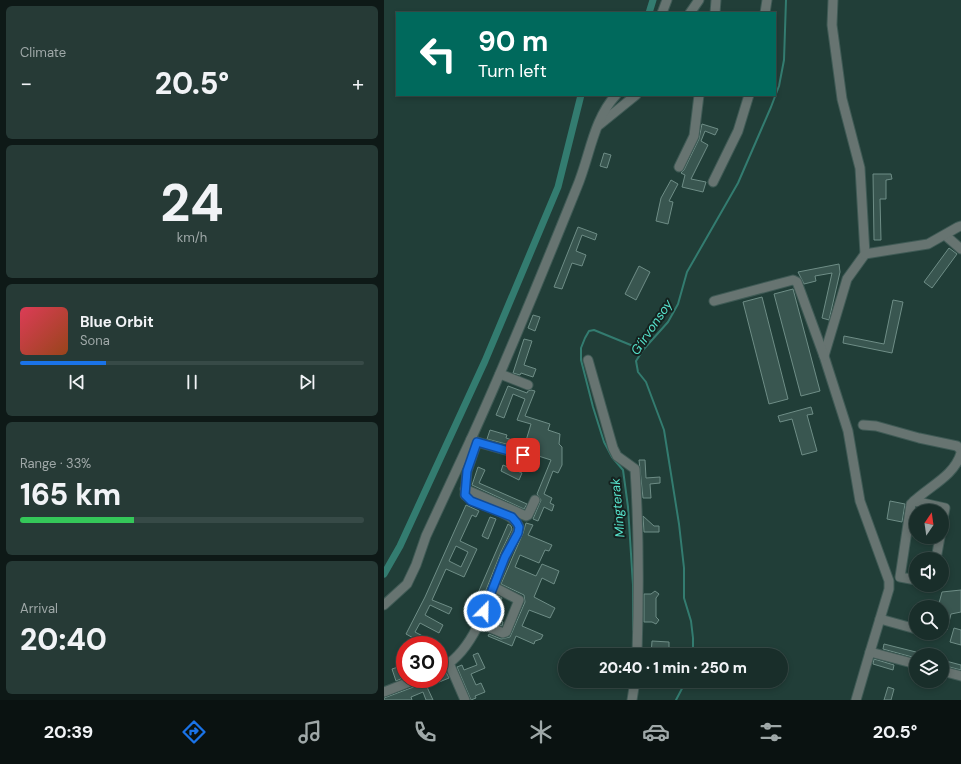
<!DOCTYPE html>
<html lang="en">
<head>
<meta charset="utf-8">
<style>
	:root { --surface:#192e2a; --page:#263a36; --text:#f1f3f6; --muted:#9fa8a8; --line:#374a47; --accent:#1a73e8 }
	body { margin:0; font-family:"DM Sans",sans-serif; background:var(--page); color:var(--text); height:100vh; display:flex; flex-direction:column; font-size:15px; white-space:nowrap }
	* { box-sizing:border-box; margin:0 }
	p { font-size:13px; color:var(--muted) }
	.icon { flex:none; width:22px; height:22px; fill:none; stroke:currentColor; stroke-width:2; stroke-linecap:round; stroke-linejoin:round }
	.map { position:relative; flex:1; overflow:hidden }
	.details { display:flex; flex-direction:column; gap:6px; padding:6px; background:#0e1917; width:384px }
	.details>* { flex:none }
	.top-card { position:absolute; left:12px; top:12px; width:380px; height:84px; border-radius:0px; box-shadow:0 2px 6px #0003,0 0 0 1px var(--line); background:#00695c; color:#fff; overflow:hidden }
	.needle { width:26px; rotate:13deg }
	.controls { position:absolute; left:525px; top:504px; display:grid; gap:8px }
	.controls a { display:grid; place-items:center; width:40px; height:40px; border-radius:50%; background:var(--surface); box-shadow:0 2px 6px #0003,0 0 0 1px var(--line); font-size:20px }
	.speed { position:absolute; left:12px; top:636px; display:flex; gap:8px; font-size:20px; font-weight:700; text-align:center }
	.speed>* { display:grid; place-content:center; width:52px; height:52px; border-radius:50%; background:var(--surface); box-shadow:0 2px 6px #0003,0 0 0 1px var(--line); line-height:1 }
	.speed .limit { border:6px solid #d22; background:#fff; color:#111 }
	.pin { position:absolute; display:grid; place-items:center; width:34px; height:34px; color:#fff; margin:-17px; border-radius:8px; box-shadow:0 2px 6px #0006 }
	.me { position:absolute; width:44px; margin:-22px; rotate:23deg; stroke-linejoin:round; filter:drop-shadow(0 0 3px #0008) }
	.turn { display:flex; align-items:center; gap:14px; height:84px; padding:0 16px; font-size:18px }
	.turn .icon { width:52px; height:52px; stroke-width:2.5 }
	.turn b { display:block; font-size:28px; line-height:34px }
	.big { font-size:30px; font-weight:800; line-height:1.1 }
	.details .tile { flex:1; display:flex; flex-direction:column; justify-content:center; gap:6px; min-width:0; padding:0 14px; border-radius:6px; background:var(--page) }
	.details .dial { align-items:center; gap:0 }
	.dial b { font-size:52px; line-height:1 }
	.song { display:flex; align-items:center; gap:12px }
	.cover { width:48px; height:48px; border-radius:6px; background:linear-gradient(135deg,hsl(350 70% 55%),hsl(20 70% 35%)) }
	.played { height:4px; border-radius:2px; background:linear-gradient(90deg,var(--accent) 25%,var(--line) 25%) }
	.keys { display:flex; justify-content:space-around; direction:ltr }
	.heat { display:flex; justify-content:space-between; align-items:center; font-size:22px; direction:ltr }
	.charge { height:6px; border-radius:3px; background:linear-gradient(90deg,#34c759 33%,var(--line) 0) }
	.trip { position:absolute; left:174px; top:648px; width:230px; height:40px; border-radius:20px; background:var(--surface); box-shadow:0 2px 6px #0003,0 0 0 1px var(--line); font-weight:800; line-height:40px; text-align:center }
	.dock { display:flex; height:64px; justify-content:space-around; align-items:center; background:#0a1211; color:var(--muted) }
	.dock .icon { width:28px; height:28px }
	.dock .selected { color:var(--accent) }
	.dock b { font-size:18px; color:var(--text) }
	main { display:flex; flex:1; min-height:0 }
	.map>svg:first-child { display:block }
</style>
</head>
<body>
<main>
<section class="details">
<div class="tile"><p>Climate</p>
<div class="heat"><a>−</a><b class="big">20.5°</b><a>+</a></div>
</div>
<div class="tile dial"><b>24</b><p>km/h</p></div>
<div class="tile">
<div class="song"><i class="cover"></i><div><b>Blue Orbit</b><p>Sona</p></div></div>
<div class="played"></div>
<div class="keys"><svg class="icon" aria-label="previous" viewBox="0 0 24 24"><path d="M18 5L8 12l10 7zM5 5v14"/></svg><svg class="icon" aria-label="pause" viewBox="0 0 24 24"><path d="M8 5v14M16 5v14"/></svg><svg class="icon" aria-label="next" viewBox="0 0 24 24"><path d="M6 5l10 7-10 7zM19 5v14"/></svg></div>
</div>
<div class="tile"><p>Range · 33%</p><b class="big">165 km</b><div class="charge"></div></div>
<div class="tile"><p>Arrival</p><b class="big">20:40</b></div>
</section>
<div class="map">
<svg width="577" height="700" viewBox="0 0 577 700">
	<rect width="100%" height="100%" fill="#213e38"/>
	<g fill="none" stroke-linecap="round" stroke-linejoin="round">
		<g stroke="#337c70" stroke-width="2">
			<path d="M249 630V585L244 507 239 470 228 457 220 442 209 407 197 360V348L201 338 205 331 210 330 259 350"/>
			<path d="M309 655V638L307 621 300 598V568L295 524 280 430 262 382 254 372 252 361 259 350 284 322 294 304 303 272 354 183 387 107 395 86 400 60 402 0"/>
			<path d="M292 700 302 681"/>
		</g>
		<g stroke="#337c70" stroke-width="7">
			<path d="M265 13 269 0"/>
			<path d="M0 574 16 546 101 361 174 187 197 95"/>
		</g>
	</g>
	<g fill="#395650" stroke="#6e8d86" fill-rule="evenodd">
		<path d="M318 124 334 129 331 135 321 131 317 141 324 145 307 179 322 182 319 192 298 187 301 175 297 173 300 170 315 139Z"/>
		<path d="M220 153 227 155 223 168 216 166Z"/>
		<path d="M489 174H507L508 179 502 180V199H496L497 240H490Z"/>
		<path d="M287 180 294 184 285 201 289 202 284 224 272 221 277 198Z"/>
		<path d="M194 227 213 234 211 240 198 235 192 251 202 255 198 266 188 263 178 289 170 287Z"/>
		<path d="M565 248 573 254 548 288 540 282Z"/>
		<path d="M455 264 456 272 445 320 438 318 448 273 431 276 432 281 420 284 414 272Z"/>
		<path d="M255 266 266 272 252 300 241 294Z"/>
		<path d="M409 289 436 391 417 396 390 294Z"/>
		<path d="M378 297 404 399 385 404 359 302Z"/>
		<path d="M509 300 519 302 508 353 459 343 460 336 500 344Z"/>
		<path d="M149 315 156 317 151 331 144 328Z"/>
		<path d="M140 339 148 341 140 365 152 369 149 377 137 373 136 375 129 373Z"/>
		<path d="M124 386 143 393 144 391 147 390 151 391 141 416 166 424 164 430 176 434 175 444 178 447V465L174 473 169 471 160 494 168 498 166 503 170 505 168 511 160 507 154 521 149 519 157 500 153 494 167 460 145 453 141 449 103 439 106 430 123 435 122 438 141 444 147 424 133 420 141 399 129 394 120 418 112 415Z"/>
		<path d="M427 407 429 414 423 415 433 451 418 455 408 419 396 422 394 416Z"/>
		<path d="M255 460H261L262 478 276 477V483L266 484 267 498H259Z"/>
		<path d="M119 465 138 473 135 480 117 471Z"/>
		<path d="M94 467 101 470 95 483 143 504 140 509 88 485Z"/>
		<path d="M506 501 521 504 518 522 503 519Z"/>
		<path d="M82 505 95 511 92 517 88 515 76 541 93 549 80 577 62 569 48 600 68 608 65 614 46 605 41 615 59 625 55 633 36 623 31 632 56 645H42L22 634 41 597ZM72 546 84 552 77 567 65 561Z"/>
		<path d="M259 516 270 526H275V532H260Z"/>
		<path d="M106 517 112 519 104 539 98 536Z"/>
		<path d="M142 523 149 525 144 535 168 545 165 551 161 550 155 563 136 555 131 567 152 576 158 564 175 571 170 584 158 578 150 597 171 608 166 618 145 610 138 626 159 635 157 639 151 641 150 644 132 636 128 646 104 636 105 634 117 639 126 637 141 602 140 595 117 584 139 533Z"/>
		<path d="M124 524 127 526 128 529 117 552 100 595 94 593Z"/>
		<path d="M577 590V612L567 614 563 630 558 628V607H554L558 592Z"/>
		<path d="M271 591 275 594 272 598V617L275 620 272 624 268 622H260V594H267Z"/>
		<path d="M113 595 118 598 109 618 119 622 118 626 103 620Z"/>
		<path d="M570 628 577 630V645L566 642Z"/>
		<path d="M268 641 285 642V653H283V655H267Z"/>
		<path d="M500 644 532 652V658L499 649Z"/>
		<path d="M94 653 101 668 87 674 92 685 97 683 101 692 91 696 92 698 87 700 73 667 78 665 80 670 93 665 89 655Z"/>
		<path d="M490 659 510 665 509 670 489 664Z"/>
		<path d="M558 660 577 665V670L558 665Z"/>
		<path d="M14 667 16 672 21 670V677L12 681 8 669Z"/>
		<path d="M62 672 65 678 43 687 49 700H42L39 692 27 697 28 700H0V698L35 685 42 679H55V675Z"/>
		<path d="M504 687 510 689 507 700H500Z"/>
	</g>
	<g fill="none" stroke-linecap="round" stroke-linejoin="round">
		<defs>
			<g id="minor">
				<path d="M449 0 448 25 458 99 476 168 481 254 463 279 440 356 464 431 476 501 505 581V589L486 652"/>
				<path d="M278 13 283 0"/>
				<path d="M306 13 315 0"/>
				<path d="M331 13 332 0"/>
				<path d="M381 13 383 0"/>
				<path d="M215 125 252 95"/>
				<path d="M295 167 310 136 315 95"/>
				<path d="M329 182 354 131 365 95"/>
				<path d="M561 235 577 249"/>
				<path d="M481 254 544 244 574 227 577 226"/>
				<path d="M330 301 409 280 413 282 440 356"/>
				<path d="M204 360 229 448 233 456 251 469C255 531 255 593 253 655"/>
				<path d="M116 374 144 385"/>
				<path d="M479 425 492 426 535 438 573 446 577 450"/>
				<path d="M93 442 139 455"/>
				<path d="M81 489 142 516 144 515 151 500"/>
				<path d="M530 501 561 508 558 524"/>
				<path d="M552 559 556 537"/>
				<path d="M532 580 516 577 527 504C543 487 570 477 577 453"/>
				<path d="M0 605 23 584 32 565 42 536 87 439"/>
				<path d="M496 619 532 629"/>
				<path d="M95 623 119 633 122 632 135 600 110 587"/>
				<path d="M65 663 81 700"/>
				<path d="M55 669C93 652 106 592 121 558 125 547 132 538 135 527 129 511 95 507 81 495L83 471 93 442 87 439C125 356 159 271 193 187 206 156 209 120 232 95"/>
				<path d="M558 671 577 676"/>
				<path d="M0 692 33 679"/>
				<path d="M248 700 251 681"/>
				<path d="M472 700 486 652 532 664"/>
			</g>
		</defs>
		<use href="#minor" stroke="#3f5a55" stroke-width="11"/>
		<use href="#minor" stroke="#677471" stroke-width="9"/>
	</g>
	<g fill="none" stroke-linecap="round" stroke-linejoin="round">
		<defs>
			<path id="route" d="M100 611 121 557 134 533 135 527 133 523 128 517 87 501 81 495 83 471 93 442 139 455"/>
		</defs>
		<use href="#route" stroke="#114b97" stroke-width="10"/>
		<use href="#route" stroke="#1a73e8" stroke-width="7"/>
	</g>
	<g text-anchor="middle" stroke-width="4" stroke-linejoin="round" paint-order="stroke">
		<g font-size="13" font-style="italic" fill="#56e3cc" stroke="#15221f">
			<text transform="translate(267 327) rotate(-56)" y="5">G‘irvonsoy</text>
			<text transform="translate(233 508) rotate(-95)" y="5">Mingterak</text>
		</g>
	</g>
</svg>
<div class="controls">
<a><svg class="needle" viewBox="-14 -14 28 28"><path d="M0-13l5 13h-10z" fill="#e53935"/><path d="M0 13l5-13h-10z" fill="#9fa8a8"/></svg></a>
<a><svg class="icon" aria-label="sound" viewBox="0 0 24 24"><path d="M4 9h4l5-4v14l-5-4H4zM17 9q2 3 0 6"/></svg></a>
<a><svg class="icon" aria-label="search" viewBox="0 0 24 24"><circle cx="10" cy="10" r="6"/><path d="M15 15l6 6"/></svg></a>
<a><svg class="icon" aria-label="layers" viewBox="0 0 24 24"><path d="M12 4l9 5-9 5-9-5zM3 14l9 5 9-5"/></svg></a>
</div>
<div class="speed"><div class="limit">30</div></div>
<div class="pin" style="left:139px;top:455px;background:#d93025"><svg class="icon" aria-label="arrive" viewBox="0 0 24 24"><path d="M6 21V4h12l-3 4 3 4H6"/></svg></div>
<svg class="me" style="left:100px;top:611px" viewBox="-20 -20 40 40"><circle r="17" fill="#1a73e8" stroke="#fff" stroke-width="3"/><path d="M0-11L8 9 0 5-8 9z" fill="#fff"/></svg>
<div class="trip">20:40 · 1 min · 250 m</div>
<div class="top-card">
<div class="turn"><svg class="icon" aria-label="left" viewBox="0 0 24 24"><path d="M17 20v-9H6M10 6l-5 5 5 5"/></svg><div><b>90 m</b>Turn left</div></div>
</div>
</div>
</main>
<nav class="dock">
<b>20:39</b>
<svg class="icon selected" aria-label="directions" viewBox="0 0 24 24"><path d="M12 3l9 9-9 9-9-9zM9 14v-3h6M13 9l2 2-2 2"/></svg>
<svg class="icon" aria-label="music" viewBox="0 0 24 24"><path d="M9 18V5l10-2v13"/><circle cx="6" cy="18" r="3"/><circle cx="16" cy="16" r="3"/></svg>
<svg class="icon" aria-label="phone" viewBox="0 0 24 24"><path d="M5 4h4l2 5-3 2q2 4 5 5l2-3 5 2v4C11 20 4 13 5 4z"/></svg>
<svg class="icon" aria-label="climate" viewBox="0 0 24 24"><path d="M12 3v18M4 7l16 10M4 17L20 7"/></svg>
<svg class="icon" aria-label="car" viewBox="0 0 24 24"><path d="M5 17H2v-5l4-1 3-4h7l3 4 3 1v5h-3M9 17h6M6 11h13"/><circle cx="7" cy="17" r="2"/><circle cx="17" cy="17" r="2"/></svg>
<svg class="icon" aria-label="filters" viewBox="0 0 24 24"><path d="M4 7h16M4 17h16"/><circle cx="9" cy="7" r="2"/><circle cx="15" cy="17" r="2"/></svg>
<b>20.5°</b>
</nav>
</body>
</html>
